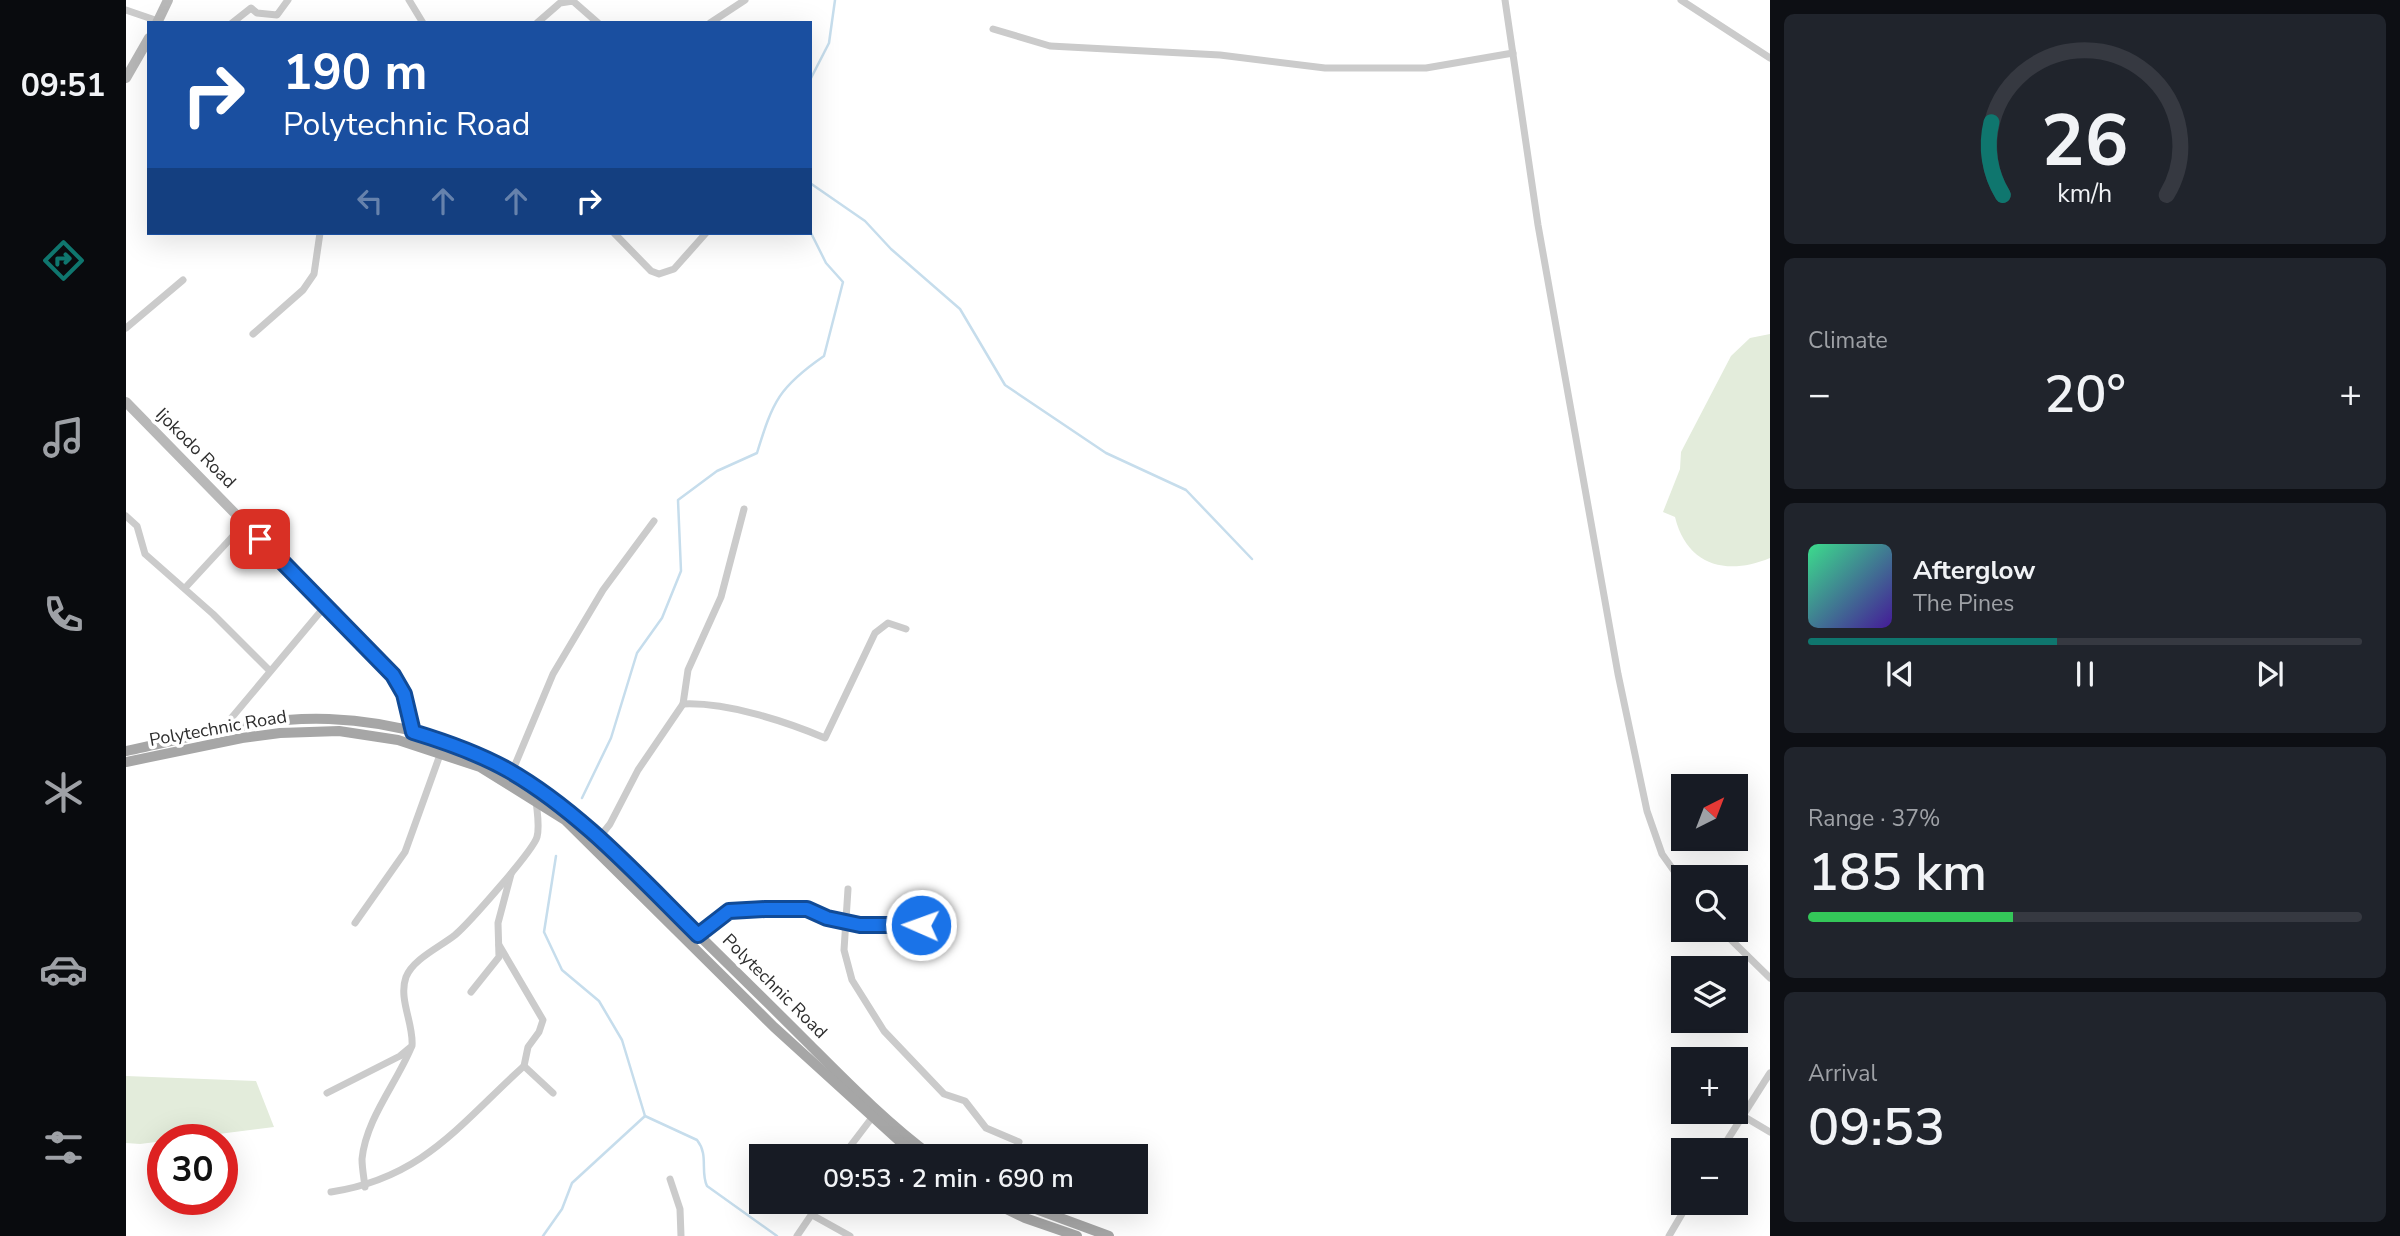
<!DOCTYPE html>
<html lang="en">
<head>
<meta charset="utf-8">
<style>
	:root { --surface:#171b24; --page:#20242c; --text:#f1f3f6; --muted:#9ea1a6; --line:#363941; --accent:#0f766e }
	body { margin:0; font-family:"Nunito Sans",sans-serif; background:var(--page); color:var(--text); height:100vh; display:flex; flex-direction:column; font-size:26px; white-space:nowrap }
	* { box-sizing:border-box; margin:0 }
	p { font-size:23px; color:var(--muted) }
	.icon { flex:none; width:38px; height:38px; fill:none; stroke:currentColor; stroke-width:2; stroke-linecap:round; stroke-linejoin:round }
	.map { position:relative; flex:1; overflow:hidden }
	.side { display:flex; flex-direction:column; gap:14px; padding:14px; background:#0d0f14; width:630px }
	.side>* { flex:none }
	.guide { position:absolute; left:21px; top:21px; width:665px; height:214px; border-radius:0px; box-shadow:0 7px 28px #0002; background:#1a4fa0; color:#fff; overflow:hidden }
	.needle { width:46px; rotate:42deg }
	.buttons { position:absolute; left:1545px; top:774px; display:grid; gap:14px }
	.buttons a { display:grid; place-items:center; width:77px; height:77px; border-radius:0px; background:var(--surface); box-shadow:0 7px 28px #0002; font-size:35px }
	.speed { position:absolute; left:21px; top:1124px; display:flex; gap:14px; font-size:35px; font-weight:700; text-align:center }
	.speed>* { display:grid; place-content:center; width:91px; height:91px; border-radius:50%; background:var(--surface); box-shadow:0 7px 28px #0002; line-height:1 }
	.speed .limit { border:10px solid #d22; background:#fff; color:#111 }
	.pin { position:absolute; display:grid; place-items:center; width:60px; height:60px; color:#fff; margin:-30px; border-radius:14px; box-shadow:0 4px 10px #0006 }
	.me { position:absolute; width:77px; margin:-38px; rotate:272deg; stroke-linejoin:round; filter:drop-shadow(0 0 5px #0008) }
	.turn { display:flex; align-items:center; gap:24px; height:147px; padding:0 21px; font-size:32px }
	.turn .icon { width:91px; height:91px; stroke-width:2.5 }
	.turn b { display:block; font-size:49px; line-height:60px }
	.lanes { display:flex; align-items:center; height:66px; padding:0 21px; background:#0003; justify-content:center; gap:35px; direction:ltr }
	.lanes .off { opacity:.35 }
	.big { font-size:52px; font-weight:600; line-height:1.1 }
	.side .tile { flex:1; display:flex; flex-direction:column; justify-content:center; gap:10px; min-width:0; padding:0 24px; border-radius:10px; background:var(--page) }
	.side .dial { align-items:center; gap:0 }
	.dial svg { height:182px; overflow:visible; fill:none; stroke:var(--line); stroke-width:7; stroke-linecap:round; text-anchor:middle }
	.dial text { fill:var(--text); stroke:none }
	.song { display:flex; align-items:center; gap:21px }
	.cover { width:84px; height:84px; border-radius:10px; background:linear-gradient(135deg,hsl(150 70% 55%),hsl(260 70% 35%)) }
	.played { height:7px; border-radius:4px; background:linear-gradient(90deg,var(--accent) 45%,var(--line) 45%) }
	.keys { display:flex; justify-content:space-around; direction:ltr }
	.heat { display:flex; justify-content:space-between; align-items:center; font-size:38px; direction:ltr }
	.charge { height:10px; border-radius:5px; background:linear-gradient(90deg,#34c759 37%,var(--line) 0) }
	.trip { position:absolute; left:623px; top:1144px; width:399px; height:70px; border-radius:0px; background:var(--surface); box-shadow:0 7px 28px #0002; font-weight:600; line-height:70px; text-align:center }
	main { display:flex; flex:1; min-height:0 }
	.tab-bar { display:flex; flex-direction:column; width:126px; justify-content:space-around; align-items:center; background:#090b0e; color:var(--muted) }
	.tab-bar .icon { width:49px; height:49px }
	.tab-bar .active { color:var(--accent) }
	.tab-bar b { font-size:32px; color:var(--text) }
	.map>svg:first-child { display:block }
</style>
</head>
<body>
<main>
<nav class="tab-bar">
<b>09:51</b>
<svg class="icon active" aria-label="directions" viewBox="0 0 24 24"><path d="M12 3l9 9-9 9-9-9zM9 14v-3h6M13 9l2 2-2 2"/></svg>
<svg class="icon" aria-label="music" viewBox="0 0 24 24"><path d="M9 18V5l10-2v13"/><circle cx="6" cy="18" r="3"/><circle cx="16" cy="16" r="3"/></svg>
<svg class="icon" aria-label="phone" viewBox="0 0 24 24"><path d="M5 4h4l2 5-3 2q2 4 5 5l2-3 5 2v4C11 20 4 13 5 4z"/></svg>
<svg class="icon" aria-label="climate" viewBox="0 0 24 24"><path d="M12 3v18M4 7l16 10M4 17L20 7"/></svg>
<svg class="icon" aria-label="car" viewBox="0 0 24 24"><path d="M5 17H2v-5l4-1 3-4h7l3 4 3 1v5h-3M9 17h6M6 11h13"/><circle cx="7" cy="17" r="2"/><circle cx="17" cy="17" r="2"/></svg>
<svg class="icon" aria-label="filters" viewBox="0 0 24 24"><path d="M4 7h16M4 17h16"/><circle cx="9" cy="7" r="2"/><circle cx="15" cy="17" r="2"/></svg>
</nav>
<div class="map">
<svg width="1644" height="1236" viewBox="0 0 1644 1236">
	<rect width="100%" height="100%" fill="#fff"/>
	<g fill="#e3ecdb">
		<path d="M1644 334V558C1601 576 1561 566 1549 517L1537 512 1554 469 1555 452 1605 356 1624 338Z"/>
		<path d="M0 1076 130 1081 148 1127 14 1144 0 1143Z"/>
	</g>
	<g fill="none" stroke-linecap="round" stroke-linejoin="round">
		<g stroke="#c6ddec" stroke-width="2.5">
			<path d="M684 80 703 43 709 0"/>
			<path d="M684 183 739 221 765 249 834 309 879 385 980 453 1060 490 1126 559"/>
			<path d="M456 798 485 738 511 653 536 618 555 571 552 500 591 471 631 453C647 401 653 387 698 356L717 282 700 263 684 231"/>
			<path d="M430 856 418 932 436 970 473 1001 496 1040 519 1116 571 1140C583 1155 574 1171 581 1186L651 1236"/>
			<path d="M417 1236 436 1209 446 1183 519 1116"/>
		</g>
		<g stroke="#cbcbcb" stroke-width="7">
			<path d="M283 0 297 23"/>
			<path d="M1379 0 1412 225 1492 674 1521 811 1536 854 1558 885"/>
			<path d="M1555 0 1644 58"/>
			<path d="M0 10 32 21"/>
			<path d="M106 23 125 8 131 13 151 15 162 0"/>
			<path d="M411 23 434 3 447 1 472 23"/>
			<path d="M584 23 619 0"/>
			<path d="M867 29 924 46 1094 55 1199 68H1300L1387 53"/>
			<path d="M488 233 525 271 533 274 548 269 580 233"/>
			<path d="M0 328 57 280"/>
			<path d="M127 334 177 290 188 274 194 233"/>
			<path d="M0 516 11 526 19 554 87 614 143 670"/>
			<path d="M59 588 119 523"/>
			<path d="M557 704C600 702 659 721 699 738L749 633 762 623 780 629"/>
			<path d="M97 728 200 605"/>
			<path d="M386 772 427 674 477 590 528 521"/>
			<path d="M472 839 484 824 512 770 557 704 562 670 595 597 618 509"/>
			<path d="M722 889 718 950 726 980 758 1031 818 1094 839 1101 860 1128 893 1142"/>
			<path d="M229 923 279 852 315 752"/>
			<path d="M1594 929 1644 978"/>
			<path d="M572 935 603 911 639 909H681L701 917 734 925H795"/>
			<path d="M345 992 373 957 372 923 385 874"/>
			<path d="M398 1066 427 1093"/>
			<path d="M201 1093 274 1056 286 1046C288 1024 272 999 280 977 287 959 314 947 329 935 342 924 407 851 411 837 414 826 411 812 410 800"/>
			<path d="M1617 1116 1644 1132"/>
			<path d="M1595 1150 1644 1073"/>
			<path d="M716 1157 748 1115"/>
			<path d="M544 1179 554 1209 555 1236"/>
			<path d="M239 1187C238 1178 236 1168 236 1159 240 1119 270 1084 285 1048"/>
			<path d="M205 1192C297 1178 333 1125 398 1066L402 1047 413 1032 417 1020 373 945"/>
			<path d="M688 1216 724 1236"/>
			<path d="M671 1236 694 1202"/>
			<path d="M1543 1236 1563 1202"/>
		</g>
		<g stroke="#b8b8b8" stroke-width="10">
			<path d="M31 23 42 0"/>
			<path d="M0 78 23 38"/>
			<path d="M0 402 267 675C279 694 290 718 285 741"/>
		</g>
		<g stroke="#a6a6a6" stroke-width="10">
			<path d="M0 751C67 737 135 716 203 719 345 725 425 794 523 887 576 938 629 990 682 1043 721 1082 762 1124 807 1157"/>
			<path d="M0 762 116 738 154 733 213 731 272 740 354 767 439 820 648 1027 791 1157"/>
			<path d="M866 1202 899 1218 951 1236"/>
			<path d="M891 1202 983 1236"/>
		</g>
	</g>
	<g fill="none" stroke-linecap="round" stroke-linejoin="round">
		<defs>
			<path id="route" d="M134 539 267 675 278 694 287 732C320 742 352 753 382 770 454 811 513 877 572 935L603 911 639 909H681L701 918 734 925H795"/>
		</defs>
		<use href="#route" stroke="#114b97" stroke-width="18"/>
		<use href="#route" stroke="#1a73e8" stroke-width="12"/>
	</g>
	<g text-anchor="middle" stroke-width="7" stroke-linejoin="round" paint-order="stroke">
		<g font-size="18" fill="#2e2e2e" stroke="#fff">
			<text transform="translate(70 448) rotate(45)" y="6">Ijokodo Road</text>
			<text transform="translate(92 728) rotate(-10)" y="6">Polytechnic Road</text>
			<text transform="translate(649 986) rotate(45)" y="6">Polytechnic Road</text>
		</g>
	</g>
</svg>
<div class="buttons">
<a><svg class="needle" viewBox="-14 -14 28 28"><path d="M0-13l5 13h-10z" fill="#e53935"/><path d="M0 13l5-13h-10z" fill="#9ea1a6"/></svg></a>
<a><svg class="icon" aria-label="search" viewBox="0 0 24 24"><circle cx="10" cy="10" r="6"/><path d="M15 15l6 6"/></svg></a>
<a><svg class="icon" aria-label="layers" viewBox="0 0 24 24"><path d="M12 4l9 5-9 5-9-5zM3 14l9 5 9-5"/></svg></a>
<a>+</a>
<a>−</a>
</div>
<div class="speed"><div class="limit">30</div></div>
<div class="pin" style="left:134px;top:539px;background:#d93025"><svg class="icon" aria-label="arrive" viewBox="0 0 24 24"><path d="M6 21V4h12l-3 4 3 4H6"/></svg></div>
<svg class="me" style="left:795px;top:925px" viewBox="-20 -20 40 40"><circle r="17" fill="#1a73e8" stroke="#fff" stroke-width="3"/><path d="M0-11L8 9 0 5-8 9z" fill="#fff"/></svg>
<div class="trip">09:53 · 2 min · 690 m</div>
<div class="guide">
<div class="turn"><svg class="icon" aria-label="right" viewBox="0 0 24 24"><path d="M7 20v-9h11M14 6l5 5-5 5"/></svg><div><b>190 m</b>Polytechnic Road</div></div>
<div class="lanes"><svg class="icon off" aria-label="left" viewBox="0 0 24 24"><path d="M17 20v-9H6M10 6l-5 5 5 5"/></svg><svg class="icon off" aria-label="ahead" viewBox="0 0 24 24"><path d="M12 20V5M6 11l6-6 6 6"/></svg><svg class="icon off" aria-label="ahead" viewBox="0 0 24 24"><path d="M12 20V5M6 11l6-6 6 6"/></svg><svg class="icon" aria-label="right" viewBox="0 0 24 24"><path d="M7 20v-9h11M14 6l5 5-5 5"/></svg></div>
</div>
</div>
<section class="side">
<div class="tile dial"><svg viewBox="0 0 100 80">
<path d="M14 69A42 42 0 1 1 86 69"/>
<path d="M14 69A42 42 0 0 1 9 37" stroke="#0f766e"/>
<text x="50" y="56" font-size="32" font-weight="700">26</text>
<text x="50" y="72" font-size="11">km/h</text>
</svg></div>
<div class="tile"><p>Climate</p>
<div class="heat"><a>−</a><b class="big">20°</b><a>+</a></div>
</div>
<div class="tile">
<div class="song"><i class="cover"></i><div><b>Afterglow</b><p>The Pines</p></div></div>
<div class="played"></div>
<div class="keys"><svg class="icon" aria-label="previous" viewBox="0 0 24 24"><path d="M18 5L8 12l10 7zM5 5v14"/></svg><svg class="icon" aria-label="pause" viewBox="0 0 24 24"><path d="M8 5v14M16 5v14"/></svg><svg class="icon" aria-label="next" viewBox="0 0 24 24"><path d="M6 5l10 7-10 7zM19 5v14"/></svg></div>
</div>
<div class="tile"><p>Range · 37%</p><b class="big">185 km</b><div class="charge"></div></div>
<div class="tile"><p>Arrival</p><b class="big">09:53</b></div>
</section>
</main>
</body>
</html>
